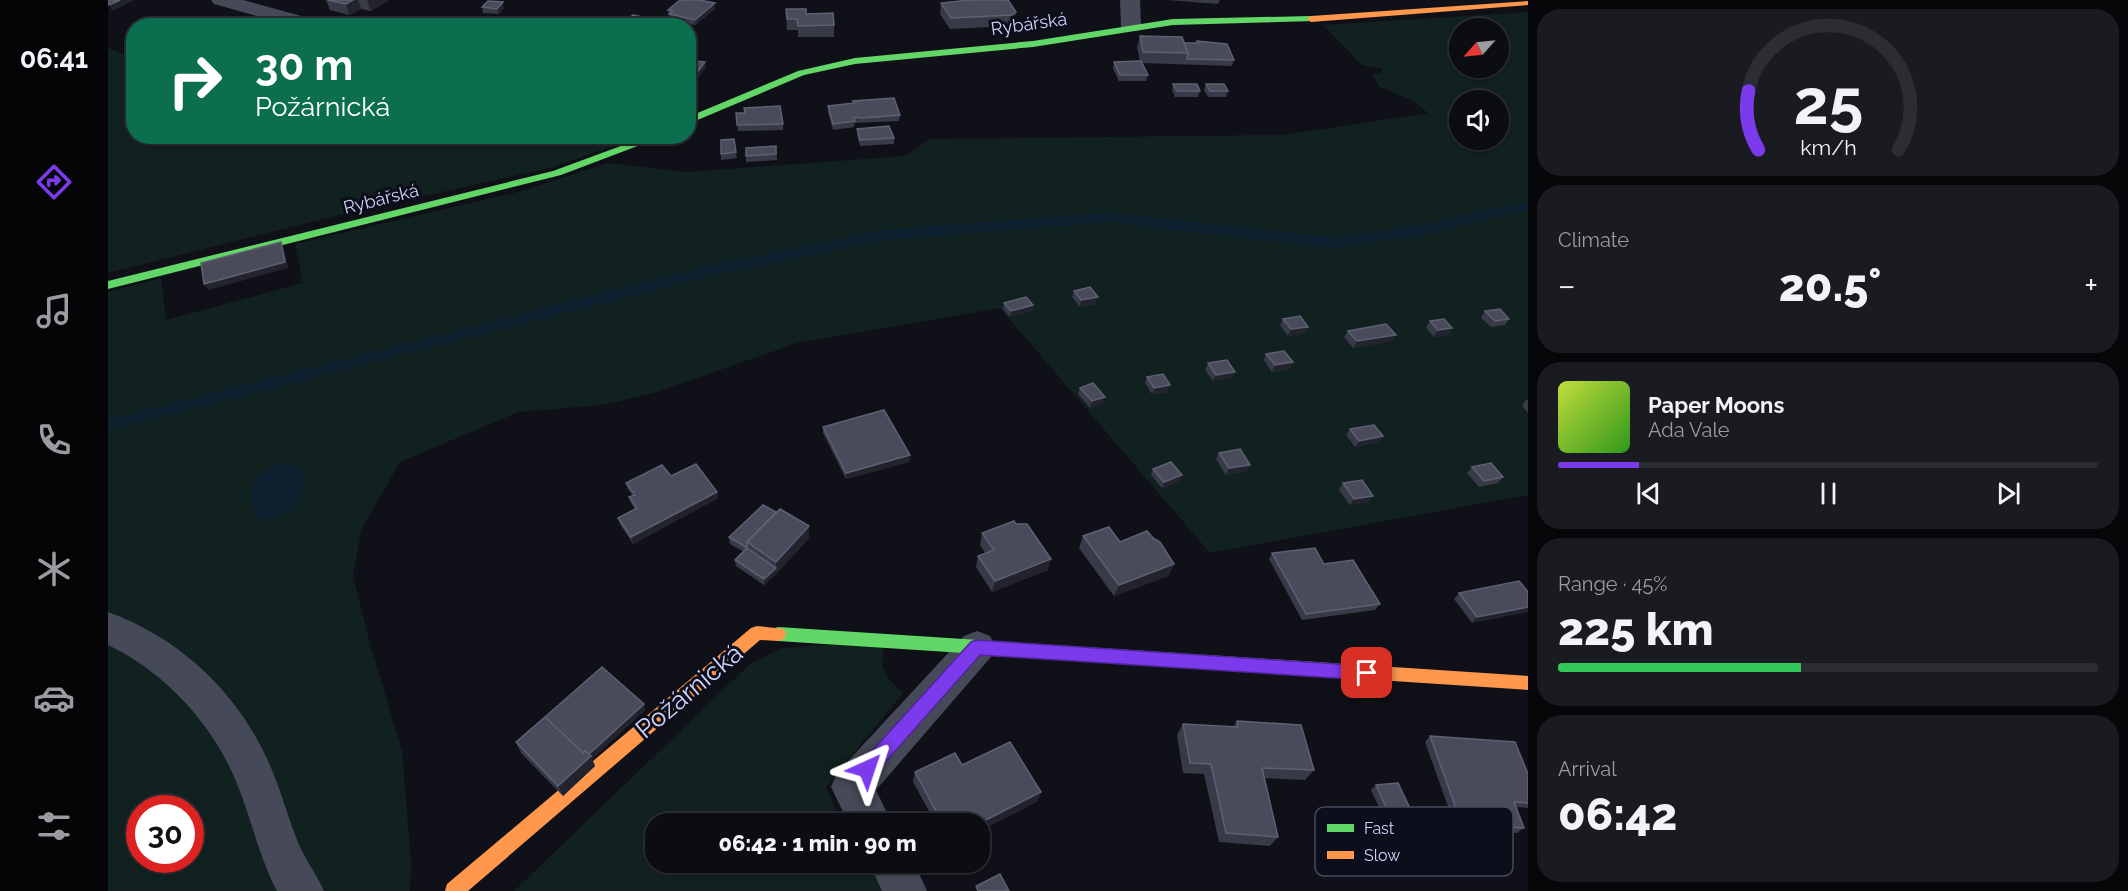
<!DOCTYPE html>
<html lang="en">
<head>
<meta charset="utf-8">
<style>
	:root { --surface:#0c0d12; --page:#1a1b20; --text:#f1f3f6; --muted:#9a9c9f; --line:#2c2d32; --accent:#7c3aed }
	body { margin:0; font-family:Raleway,sans-serif; background:var(--page); color:var(--text); height:100vh; display:flex; flex-direction:column; font-size:22px; white-space:nowrap }
	* { box-sizing:border-box; margin:0 }
	p { font-size:20px; color:var(--muted) }
	.icon { flex:none; width:33px; height:33px; fill:none; stroke:currentColor; stroke-width:2; stroke-linecap:round; stroke-linejoin:round }
	.map { position:relative; flex:1; overflow:hidden }
	.drawer { display:flex; flex-direction:column; gap:9px; padding:9px; background:#07070a; width:600px }
	.drawer>* { flex:none }
	.top-card { position:absolute; left:18px; top:18px; width:570px; height:126px; border-radius:24px; box-shadow:0 2px 4px #0004,0 0 0 2px var(--line); background:#0b6e4f; color:#fff; overflow:hidden }
	.needle { width:39px; rotate:243deg }
	.controls { position:absolute; left:1341px; top:18px; display:grid; gap:12px }
	.controls a { display:grid; place-items:center; width:60px; height:60px; border-radius:50%; background:var(--surface); box-shadow:0 2px 4px #0004,0 0 0 2px var(--line); font-size:30px }
	.speed { position:absolute; left:18px; top:795px; display:flex; gap:12px; font-size:30px; font-weight:700; text-align:center }
	.speed>* { display:grid; place-content:center; width:78px; height:78px; border-radius:50%; background:var(--surface); box-shadow:0 2px 4px #0004,0 0 0 2px var(--line); line-height:1 }
	.speed .limit { border:9px solid #d22; background:#fff; color:#111 }
	.pin { position:absolute; display:grid; place-items:center; width:51px; height:51px; color:#fff; margin:-26px; border-radius:12px; box-shadow:0 3px 9px #0006 }
	.me { position:absolute; width:66px; margin:-33px; rotate:42deg; stroke-linejoin:round; filter:drop-shadow(0 0 4px #0008) }
	.turn { display:flex; align-items:center; gap:21px; height:126px; padding:0 30px; font-size:27px }
	.turn .icon { width:78px; height:78px; stroke-width:2.5 }
	.turn b { display:block; font-size:42px; line-height:51px }
	.big { font-size:45px; font-weight:800; line-height:1.1 }
	.drawer .tile { flex:1; display:flex; flex-direction:column; justify-content:center; gap:9px; min-width:0; padding:0 21px; border-radius:24px; background:var(--page) }
	.drawer .dial { align-items:center; gap:0 }
	.dial svg { height:156px; overflow:visible; fill:none; stroke:var(--line); stroke-width:7; stroke-linecap:round; text-anchor:middle }
	.dial text { fill:var(--text); stroke:none }
	.song { display:flex; align-items:center; gap:18px }
	.cover { width:72px; height:72px; border-radius:9px; background:linear-gradient(135deg,hsl(70 70% 55%),hsl(110 70% 35%)) }
	.played { height:6px; border-radius:3px; background:linear-gradient(90deg,var(--accent) 15%,var(--line) 15%) }
	.keys { display:flex; justify-content:space-around; direction:ltr }
	.heat { display:flex; justify-content:space-between; align-items:center; font-size:33px; direction:ltr }
	.charge { height:9px; border-radius:4px; background:linear-gradient(90deg,#34c759 45%,var(--line) 0) }
	.trip { position:absolute; left:537px; top:813px; width:345px; height:60px; border-radius:24px; background:var(--surface); box-shadow:0 2px 4px #0004,0 0 0 2px var(--line); font-weight:800; line-height:60px; text-align:center }
	main { display:flex; flex:1; min-height:0 }
	.dock { display:flex; flex-direction:column; width:108px; justify-content:space-around; align-items:center; background:#050507; color:var(--muted) }
	.dock .icon { width:42px; height:42px }
	.dock .current { color:var(--accent) }
	.dock b { font-size:27px; color:var(--text) }
	.map>svg:first-child { display:block }
</style>
</head>
<body>
<main>
<nav class="dock">
<b>06:41</b>
<svg class="icon current" aria-label="directions" viewBox="0 0 24 24"><path d="M12 3l9 9-9 9-9-9zM9 14v-3h6M13 9l2 2-2 2"/></svg>
<svg class="icon" aria-label="music" viewBox="0 0 24 24"><path d="M9 18V5l10-2v13"/><circle cx="6" cy="18" r="3"/><circle cx="16" cy="16" r="3"/></svg>
<svg class="icon" aria-label="phone" viewBox="0 0 24 24"><path d="M5 4h4l2 5-3 2q2 4 5 5l2-3 5 2v4C11 20 4 13 5 4z"/></svg>
<svg class="icon" aria-label="climate" viewBox="0 0 24 24"><path d="M12 3v18M4 7l16 10M4 17L20 7"/></svg>
<svg class="icon" aria-label="car" viewBox="0 0 24 24"><path d="M5 17H2v-5l4-1 3-4h7l3 4 3 1v5h-3M9 17h6M6 11h13"/><circle cx="7" cy="17" r="2"/><circle cx="17" cy="17" r="2"/></svg>
<svg class="icon" aria-label="filters" viewBox="0 0 24 24"><path d="M4 7h16M4 17h16"/><circle cx="9" cy="7" r="2"/><circle cx="15" cy="17" r="2"/></svg>
</nav>
<div class="map">
<svg width="1420" height="891" viewBox="0 0 1420 891">
	<rect width="100%" height="100%" fill="#101118"/>
	<g fill="#11211f" fill-rule="evenodd">
		<path d="M1420 12V495L1102 553 892 308 689 343 546 393 494 405 410 412 292 462 253 530 245 576 263 647 294 751 303 861 302 891H0V292L53 278 58 320 195 283 187 244 410 192 500 163 577 172 797 156 822 139 1175 135 1320 113 1304 100 1272 87 1265 77 1266 74 1274 72V69L1254 65 1215 25ZM1352 28H1390V68H1352ZM1352 100H1390V140H1352ZM32 808H82V860H32Z"/>
		<path d="M0 48 25 58 26 136 530 137 445 167 223 217 0 273Z"/>
		<path d="M778 640C770 667 775 675 795 693L718 787 734 823 548 824V862L763 863 777 891H406L642 664 674 648Z"/>
	</g>
	<path fill="#0e2131" d="M171 463 188 465 197 475C193 507 184 518 151 519 135 489 143 479 171 463Z"/>
	<g fill="none" stroke-linecap="round" stroke-linejoin="round">
		<g stroke="#0e2131" stroke-width="8">
			<path d="M963 220 1001 217 1028 220"/>
			<path d="M1355 220 1420 206"/>
		</g>
		<g stroke="#0e2131" stroke-width="10">
			<path d="M1015 219 1227 243 1320 229 1361 219"/>
			<path d="M0 425 601 271 776 235 981 219"/>
		</g>
		<g fill="#464958" fill-rule="evenodd">
			<path d="M103 0H135L215 22 218 26H184L106 4Z"/>
			<path d="M1012 0H1032L1033 27 1030 31H1016L1013 27Z"/>
			<path d="M0 612C72 638 129 692 160 761 173 789 180 819 192 847 199 862 209 875 216 891H169C150 855 143 816 127 779 103 722 56 672 0 645Z"/>
			<path d="M869 631 882 636 888 647 882 658 768 790 784 824H741L723 787 729 773 856 636Z"/>
			<path d="M761 862H806L819 891H774Z"/>
		</g>
		<g fill="#63d668" fill-rule="evenodd">
			<path d="M1203 16 1206 17V21L1065 25 925 47 747 64 696 75 580 124V117L690 71 747 58 925 41 1065 19Z"/>
			<path d="M540 136H556L453 175 0 289V281L445 171Z"/>
			<path d="M670 627 1285 667 1291 669 1293 674 1291 679 1285 681 670 641 664 639 662 634 664 629Z"/>
		</g>
		<g fill="#ff974d" fill-rule="evenodd">
			<path d="M1420 1V5L1203 22 1199 19 1203 16Z"/>
			<path d="M649 626 676 629 678 634 676 639 670 641 652 640 360 891H337L339 884 643 628Z"/>
			<path d="M1285 667 1420 676V690L1285 681 1279 679 1277 674 1279 669Z"/>
		</g>
	</g>
	<g fill="#393a47">
		<path d="M218 0H280V1L263 11 253 9 241 15 222 10Z"/>
		<path d="M1059 0H1112L1110 4Z"/>
		<path d="M607 3V9L587 25 562 20 560 10Z"/>
		<path d="M833 3 908 12 906 23 903 26 842 29 832 14Z"/>
		<path d="M374 7 396 8 391 14 375 13Z"/>
		<path d="M678 9 698 14 726 25V37H690V30H679Z"/>
		<path d="M1032 36 1076 43H1088L1089 41 1126 60 1124 66 1034 63 1040 75 1038 81H1011L1005 68 1006 62 1032 61 1029 47Z"/>
		<path d="M1065 84 1092 91 1090 97H1067L1064 90Z"/>
		<path d="M1098 84 1120 91 1118 97H1100L1096 90Z"/>
		<path d="M745 101 792 115 791 121 747 123 746 127 725 130 720 112V106L745 103Z"/>
		<path d="M636 108 675 124V130L630 131 628 113H637Z"/>
		<path d="M749 129 786 138V144L752 146 749 135Z"/>
		<path d="M626 139 629 158 613 160V154Z"/>
		<path d="M668 146 669 160 638 162V148Z"/>
		<path d="M966 291 988 304 972 307 964 297Z"/>
		<path d="M896 303 925 305 924 311 902 317 895 309Z"/>
		<path d="M1377 311 1401 319 1397 325 1383 327 1373 318Z"/>
		<path d="M1175 319 1200 327 1197 333 1180 336 1172 325Z"/>
		<path d="M1322 321 1344 328 1340 335 1326 337 1318 328Z"/>
		<path d="M1240 331 1284 341 1245 348 1236 337Z"/>
		<path d="M1158 354 1185 362 1182 369 1164 372 1156 360Z"/>
		<path d="M1100 363 1127 372 1124 378 1105 381 1097 370Z"/>
		<path d="M1039 377 1060 392 1044 394 1037 383Z"/>
		<path d="M972 388 995 403 982 408 970 394Z"/>
		<path d="M1418 400H1420V413L1414 406Z"/>
		<path d="M715 427 802 455 801 462 738 479 715 433Z"/>
		<path d="M1242 429 1275 436 1271 442 1247 447 1238 435Z"/>
		<path d="M1111 453 1142 465 1139 471 1118 475 1108 459Z"/>
		<path d="M1364 467 1395 477 1390 483 1371 487 1359 473Z"/>
		<path d="M1045 469 1072 481 1054 488 1043 475Z"/>
		<path d="M563 476 609 492 610 498 525 544 512 524 510 518 527 509 523 503 521 497 525 496 520 489 518 483Z"/>
		<path d="M1235 483 1261 502 1242 505 1231 490Z"/>
		<path d="M908 524 943 559 940 570 884 592 868 567 870 556 877 553 872 545 874 533Z"/>
		<path d="M975 536 1012 542 1066 564 1060 576 1006 596 971 548Z"/>
		<path d="M621 537 701 538 668 574 656 585 628 566 627 560 636 552 622 544Z"/>
		<path d="M1164 553 1216 564 1272 604 1267 610 1194 620 1161 559Z"/>
		<path d="M1420 592 1364 623 1346 599 1351 593Z"/>
		<path d="M536 704 537 710 484 759 487 766 455 796 413 753 408 742Z"/>
		<path d="M1129 721 1206 770 1197 780 1156 778 1170 837 1162 846 1111 842 1096 774 1075 773 1069 735 1075 724 1125 727Z"/>
		<path d="M1322 736 1420 774V808L1408 807 1416 828 1409 833 1348 829 1317 742Z"/>
		<path d="M807 772 933 792 929 802 872 824H828L805 782Z"/>
		<path d="M1268 785 1309 823 1304 828 1281 829 1263 790Z"/>
	</g>
	<g fill="#22232c">
		<path d="M12 0H27L4 11 1 5Z"/>
		<path d="M245 0H250L253 9 241 15 238 4Z"/>
		<path d="M259 0H280V1L263 11Z"/>
		<path d="M395 2 396 8 391 14 389 9Z"/>
		<path d="M607 3V9L587 25V20Z"/>
		<path d="M908 12 906 23 903 26 904 15Z"/>
		<path d="M586 47 587 53 582 59V53Z"/>
		<path d="M597 62 598 68 582 89 581 83Z"/>
		<path d="M173 242 176 249 180 268 100 290 96 284Z"/>
		<path d="M990 297 988 304 972 307 973 300Z"/>
		<path d="M925 305 924 311 902 317 903 311Z"/>
		<path d="M1200 327 1197 333 1180 336 1183 329Z"/>
		<path d="M1344 328 1340 335 1326 337 1330 330Z"/>
		<path d="M1288 335 1284 341 1245 348 1249 341Z"/>
		<path d="M1185 362 1182 369 1164 372 1167 365Z"/>
		<path d="M1127 372 1124 378 1105 381 1108 375Z"/>
		<path d="M1062 385 1060 392 1044 394 1046 388Z"/>
		<path d="M997 397 995 403 982 408 984 401Z"/>
		<path d="M1275 436 1271 442 1247 447 1251 441Z"/>
		<path d="M802 455 801 462 738 479V473Z"/>
		<path d="M1142 465 1139 471 1118 475 1121 468Z"/>
		<path d="M1074 475 1072 481 1054 488 1056 482Z"/>
		<path d="M609 492 610 498 525 544 523 537Z"/>
		<path d="M1265 496 1261 502 1242 505 1246 499Z"/>
		<path d="M701 526V538L668 574 656 585V579L668 568V562Z"/>
		<path d="M943 559 940 570 884 592 887 581Z"/>
		<path d="M1066 564 1060 576 1006 596 1011 585Z"/>
		<path d="M1420 607V612L1364 623 1369 617Z"/>
		<path d="M536 704 537 710 484 759 487 766 455 796 450 786 477 758Z"/>
		<path d="M933 792 929 802 872 831V824H870Z"/>
		<path d="M875 837 872 846V839Z"/>
	</g>
	<g fill="#494b5a" stroke="#5e6073" stroke-width="1.5">
		<path d="M0 0H12L1 5Z"/>
		<path d="M220 0H245L238 4Z"/>
		<path d="M572 0H591L607 3 587 20 561 14 565 11 560 10Z"/>
		<path d="M862 0H900L908 12 904 15 843 18 833 3Z"/>
		<path d="M380 1 395 2 389 9 374 7Z"/>
		<path d="M678 9H698V14L725 13 726 25 690 26 689 19H679Z"/>
		<path d="M525 15 559 22 555 26H525L514 23Z"/>
		<path d="M185 22 196 25 180 26Z"/>
		<path d="M476 23 485 24 483 26H472Z"/>
		<path d="M1032 36 1074 37 1080 53 1035 52Z"/>
		<path d="M1089 41 1119 44 1126 60 1079 59 1080 53 1076 43H1090Z"/>
		<path d="M580 46 586 47 582 53H580Z"/>
		<path d="M580 60 597 62 581 83H580Z"/>
		<path d="M1033 61 1040 75H1012L1006 62Z"/>
		<path d="M1065 84H1089L1092 91H1069Z"/>
		<path d="M1098 84H1116L1120 91H1102Z"/>
		<path d="M786 98 792 115 755 118 746 117 747 121 725 124 720 106 747 103 745 101Z"/>
		<path d="M672 106 675 124 629 125 628 113H637L636 108Z"/>
		<path d="M781 126 786 138 752 140 749 129Z"/>
		<path d="M626 139 628 152 613 154V140Z"/>
		<path d="M668 146V154L638 156V148Z"/>
		<path d="M173 242 177 262 96 284 93 263Z"/>
		<path d="M982 287 990 297 973 300 966 291Z"/>
		<path d="M918 297 925 305 903 311 896 303Z"/>
		<path d="M1392 309 1401 319 1387 321 1377 311Z"/>
		<path d="M1192 316 1200 327 1183 329 1175 319Z"/>
		<path d="M1336 319 1344 328 1330 330 1322 321Z"/>
		<path d="M1278 324 1288 335 1249 341 1240 331Z"/>
		<path d="M1176 351 1185 362 1167 365 1158 354Z"/>
		<path d="M1119 360 1127 372 1108 375 1100 363Z"/>
		<path d="M1055 374 1062 385 1046 388 1039 377Z"/>
		<path d="M985 383 997 397 984 401 972 388Z"/>
		<path d="M776 410 802 455 738 473 715 427Z"/>
		<path d="M1266 425 1275 436 1251 441 1242 429Z"/>
		<path d="M1132 449 1142 465 1121 468 1111 453Z"/>
		<path d="M1063 462 1074 475 1056 482 1045 469Z"/>
		<path d="M1383 463 1395 477 1376 481 1364 467Z"/>
		<path d="M588 464 609 492 523 537 510 518 529 508 521 497 527 495 518 483 554 465 563 476Z"/>
		<path d="M1254 480 1265 496 1246 499 1235 483Z"/>
		<path d="M655 505 668 512 639 542V548L621 537Z"/>
		<path d="M672 509 701 526 668 562 639 542Z"/>
		<path d="M906 521 908 524H919L943 559 887 581 870 556 886 550 874 533Z"/>
		<path d="M1001 527 1012 542 1039 531 1045 538 1052 542 1066 564 1011 585 975 536Z"/>
		<path d="M639 548 668 568 656 579 627 560Z"/>
		<path d="M1207 548 1216 564 1245 560 1272 604 1198 614 1164 553Z"/>
		<path d="M1411 581 1420 592V607L1369 617 1351 593Z"/>
		<path d="M494 667 536 704 481 754 477 751 475 753 437 717Z"/>
		<path d="M437 717 475 753 477 751 483 756 450 786 408 742Z"/>
		<path d="M1129 721 1193 725 1206 770 1154 768 1170 837 1118 833 1103 764 1082 763 1075 724 1130 727Z"/>
		<path d="M1322 736 1407 742 1420 774V803L1406 802 1416 828 1354 825Z"/>
		<path d="M902 742 933 792 870 824H835L807 772 847 753 854 765Z"/>
		<path d="M1290 783 1309 823 1286 825 1268 785Z"/>
		<path d="M892 874 901 891H870L868 886Z"/>
	</g>
	<path fill="#7c3aed" stroke="#51269a" stroke-width="1.5" d="M868 640 1259 666 1265 668 1267 673 1265 678 1259 680 872 655 766 775 759 778 753 775 751 769 753 763 863 642Z"/>
	<g text-anchor="middle" stroke-width="6" stroke-linejoin="round" paint-order="stroke">
		<g font-size="18" fill="#ced1f9" stroke="#0d0e1b">
			<text transform="translate(921 24) rotate(-8)" y="6">Rybářská</text>
			<text transform="translate(273 199) rotate(-14)" y="6">Rybářská</text>
		</g>
		<g font-size="26" fill="#ced1f9" stroke="#0d0e1b">
			<text transform="translate(581 691) rotate(-40)" y="9">Požárnická</text>
		</g>
	</g>
	<rect x="1207" y="807" width="198" height="69" rx="9" fill="#0d0e1b" stroke="#47485e" stroke-width="1.5"/>
	<rect x="1219" y="824" width="27" height="8" fill="#63d668"/>
	<rect x="1219" y="851" width="27" height="8" fill="#ff974d"/>
	<g font-size="16" fill="#ced1f9">
		<text x="1256" y="834">Fast</text>
		<text x="1256" y="861">Slow</text>
	</g>
</svg>
<div class="controls">
<a><svg class="needle" viewBox="-14 -14 28 28"><path d="M0-13l5 13h-10z" fill="#e53935"/><path d="M0 13l5-13h-10z" fill="#9a9c9f"/></svg></a>
<a><svg class="icon" aria-label="sound" viewBox="0 0 24 24"><path d="M4 9h4l5-4v14l-5-4H4zM17 9q2 3 0 6"/></svg></a>
</div>
<div class="speed"><div class="limit">30</div></div>
<div class="pin" style="left:1259px;top:673px;background:#d93025"><svg class="icon" aria-label="arrive" viewBox="0 0 24 24"><path d="M6 21V4h12l-3 4 3 4H6"/></svg></div>
<svg class="me" style="left:759px;top:769px" viewBox="-20 -20 40 40"><path d="M0-17L14 15 0 8-14 15z" fill="#7c3aed" stroke="#fff" stroke-width="4"/></svg>
<div class="trip">06:42 · 1 min · 90 m</div>
<div class="top-card">
<div class="turn"><svg class="icon" aria-label="right" viewBox="0 0 24 24"><path d="M7 20v-9h11M14 6l5 5-5 5"/></svg><div><b>30 m</b>Požárnická</div></div>
</div>
</div>
<section class="drawer">
<div class="tile dial"><svg viewBox="0 0 100 80">
<path d="M14 69A42 42 0 1 1 86 69"/>
<path d="M14 69A42 42 0 0 1 9 39" stroke="#7c3aed"/>
<text x="50" y="56" font-size="32" font-weight="700">25</text>
<text x="50" y="72" font-size="11">km/h</text>
</svg></div>
<div class="tile"><p>Climate</p>
<div class="heat"><a>−</a><b class="big">20.5°</b><a>+</a></div>
</div>
<div class="tile">
<div class="song"><i class="cover"></i><div><b>Paper Moons</b><p>Ada Vale</p></div></div>
<div class="played"></div>
<div class="keys"><svg class="icon" aria-label="previous" viewBox="0 0 24 24"><path d="M18 5L8 12l10 7zM5 5v14"/></svg><svg class="icon" aria-label="pause" viewBox="0 0 24 24"><path d="M8 5v14M16 5v14"/></svg><svg class="icon" aria-label="next" viewBox="0 0 24 24"><path d="M6 5l10 7-10 7zM19 5v14"/></svg></div>
</div>
<div class="tile"><p>Range · 45%</p><b class="big">225 km</b><div class="charge"></div></div>
<div class="tile"><p>Arrival</p><b class="big">06:42</b></div>
</section>
</main>
</body>
</html>
